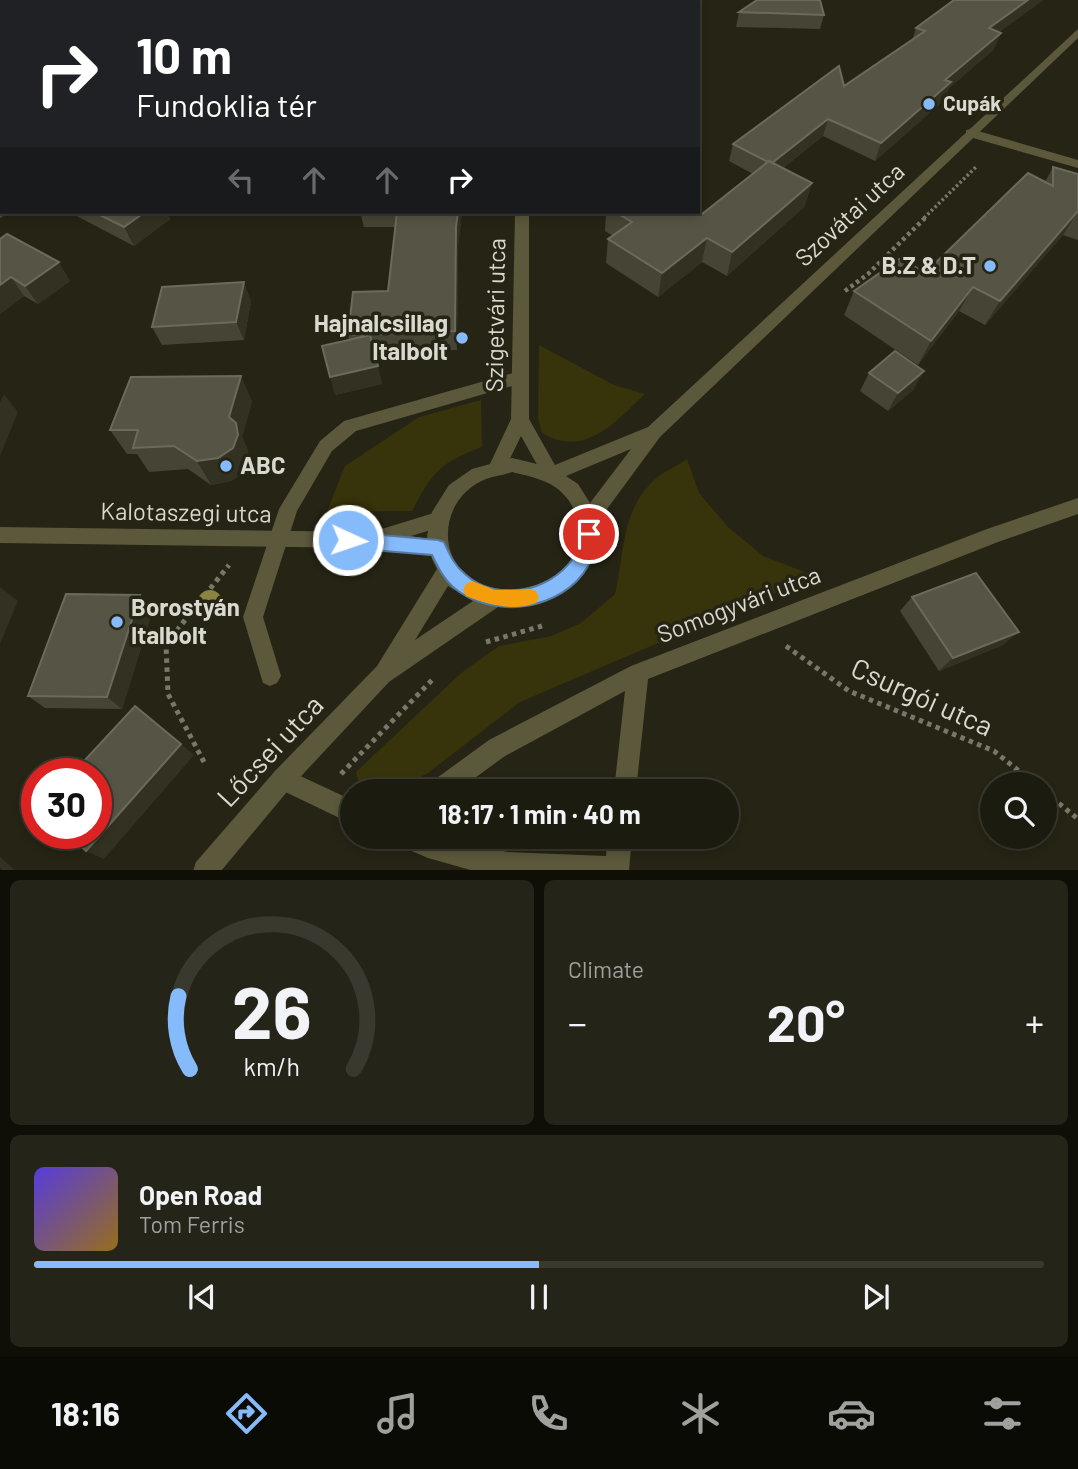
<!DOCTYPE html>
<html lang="en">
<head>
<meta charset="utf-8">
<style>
	:root { --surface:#1c1b0f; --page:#252418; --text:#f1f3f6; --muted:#a0a19e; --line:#3a392f; --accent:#86bbfb }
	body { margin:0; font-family:Barlow,sans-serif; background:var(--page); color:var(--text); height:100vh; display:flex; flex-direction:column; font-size:26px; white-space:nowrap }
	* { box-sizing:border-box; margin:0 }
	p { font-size:23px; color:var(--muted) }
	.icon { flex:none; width:38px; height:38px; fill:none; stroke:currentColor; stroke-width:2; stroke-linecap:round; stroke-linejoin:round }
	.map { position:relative; height:870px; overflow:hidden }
	.side { display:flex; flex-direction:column; gap:10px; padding:10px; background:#0f0f08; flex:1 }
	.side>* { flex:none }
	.top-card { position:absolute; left:0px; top:0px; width:700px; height:214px; box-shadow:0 4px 10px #0003,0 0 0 2px var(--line); background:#202124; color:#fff; overflow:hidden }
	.controls { position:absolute; left:980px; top:772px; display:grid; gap:14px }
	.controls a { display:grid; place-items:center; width:77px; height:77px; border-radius:50%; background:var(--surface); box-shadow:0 4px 10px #0003,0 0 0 2px var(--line); font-size:35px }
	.speed { position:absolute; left:21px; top:758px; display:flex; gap:14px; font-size:35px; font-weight:700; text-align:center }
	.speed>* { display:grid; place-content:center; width:91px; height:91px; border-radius:50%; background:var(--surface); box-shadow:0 4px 10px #0003,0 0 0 2px var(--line); line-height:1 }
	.speed .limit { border:10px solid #d22; background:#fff; color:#111 }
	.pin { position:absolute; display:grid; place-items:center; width:60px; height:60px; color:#fff; margin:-30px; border:4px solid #fff; border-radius:50%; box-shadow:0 2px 7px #0007 }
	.me { position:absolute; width:77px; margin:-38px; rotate:93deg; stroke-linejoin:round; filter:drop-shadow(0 0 5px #0008) }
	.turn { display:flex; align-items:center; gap:24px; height:147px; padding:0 21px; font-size:32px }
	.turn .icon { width:91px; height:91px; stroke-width:2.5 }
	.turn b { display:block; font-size:49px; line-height:60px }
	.lanes { display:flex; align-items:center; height:66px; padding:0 21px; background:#0003; justify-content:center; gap:35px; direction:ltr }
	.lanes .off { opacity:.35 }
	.big { font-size:52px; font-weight:700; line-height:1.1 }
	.side .widget { flex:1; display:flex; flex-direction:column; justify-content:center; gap:10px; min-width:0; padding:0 24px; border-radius:10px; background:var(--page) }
	.side .dial { align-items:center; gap:0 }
	.dial svg { height:182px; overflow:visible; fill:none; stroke:var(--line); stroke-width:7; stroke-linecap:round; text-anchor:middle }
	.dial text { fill:var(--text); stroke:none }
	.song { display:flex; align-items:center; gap:21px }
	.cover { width:84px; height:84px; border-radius:10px; background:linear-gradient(135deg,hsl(250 70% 55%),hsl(40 70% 35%)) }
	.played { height:7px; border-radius:4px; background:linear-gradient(90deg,var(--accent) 50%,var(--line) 50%) }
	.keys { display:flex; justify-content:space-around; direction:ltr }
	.heat { display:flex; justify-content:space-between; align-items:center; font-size:38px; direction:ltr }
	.side .tiles { flex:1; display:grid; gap:10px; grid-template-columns:1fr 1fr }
	.widget:last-child { grid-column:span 2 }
	.trip { position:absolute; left:340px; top:779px; width:399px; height:70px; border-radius:35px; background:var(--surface); box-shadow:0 4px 10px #0003,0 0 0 2px var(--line); font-weight:700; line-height:70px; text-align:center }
	.dock { display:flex; height:112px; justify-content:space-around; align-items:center; background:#0b0b06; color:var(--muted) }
	.dock .icon { width:49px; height:49px }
	.dock .selected { color:var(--accent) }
	.dock b { font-size:32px; color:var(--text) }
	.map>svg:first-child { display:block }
</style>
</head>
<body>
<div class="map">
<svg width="1078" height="871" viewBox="0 0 1078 871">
	<rect width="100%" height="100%" fill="#262414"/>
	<g fill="#37330a">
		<path d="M539 345 614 385 645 394C615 422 585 459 542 433L538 418Z"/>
		<path d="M481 400 482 447C440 462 432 473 412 511H327L345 466 419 417Z"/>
		<path d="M687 459 699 493 728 527 763 556 815 576 520 702 428 773 397 789 361 791 356 772 461 673 499 646 551 636 581 623 615 594C624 556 621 515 650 484 659 474 675 467 687 459Z"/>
	</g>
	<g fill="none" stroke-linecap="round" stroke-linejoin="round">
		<path stroke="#787769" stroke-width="3.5" stroke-dasharray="2.5 2.5" stroke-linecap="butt" d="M924 218 976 167"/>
		<path stroke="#787769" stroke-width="4.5" stroke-dasharray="3.5 3.5" stroke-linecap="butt" d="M845 291 868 274 926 217"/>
		<g stroke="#787769" stroke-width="5" stroke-dasharray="4.5 4.5" stroke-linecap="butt">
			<path d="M486 642 542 626"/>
			<path d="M786 646 849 691 994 751 1035 784"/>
			<path d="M204 762 168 694 166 644 229 565"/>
			<path d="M341 774 432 680"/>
			<path d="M1045 792 1078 819"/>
		</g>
		<path fill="#5b583b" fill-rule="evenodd" d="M520 371 528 377 526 382 356 431 332 451 297 511 263 617 281 676 277 683 270 686 263 683 243 617 279 509 320 441 344 421Z"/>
		<g fill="#5b583b" fill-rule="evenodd">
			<path d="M335 0H347L334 2Z"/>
			<rect x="519" y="0" width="10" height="2"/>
			<path d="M971 129 1078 160V168L966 136V130Z"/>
			<path d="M2 207V212H9L0 218Z"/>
			<path d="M515 212H529V419L560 474 557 479 551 482 545 479 521 436 504 471 498 473 492 471 489 466 511 419Z"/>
			<path d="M1078 498V514L998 542 648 679 636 791H614L625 691 505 756 457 791H427L430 783 489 740 631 666 987 529Z"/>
			<path d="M437 512 444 514 446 520 444 526 411 536 445 542 448 548 445 554 438 557 372 548 0 543V527L372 532Z"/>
			<path d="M283 768 352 800V824L275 787 272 779 275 771Z"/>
			<path d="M391 836H434L508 852 606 856 608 836H632L629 871H474L428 858 395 844Z"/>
		</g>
		<path fill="#5b583b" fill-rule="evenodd" d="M1078 29V38L660 437 596 524C604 577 548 616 498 607L389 682 291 787 221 871H193L196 862 275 771 377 666 437 569 432 559 427 536 432 512 449 485 472 469 512 458 550 467 648 427ZM631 449 590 503 578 484 566 476ZM512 472C531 477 552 480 565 496 573 504 576 514 577 525 584 572 535 595 495 588 481 585 467 579 458 567 437 536 450 493 486 479 494 476 504 475 512 472ZM448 586 473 601 415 640Z"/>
	</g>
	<circle fill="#8a8342" cx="210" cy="602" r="12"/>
	<g fill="#464535">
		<path d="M954 0H1043L999 32 1001 33 993 50 949 88 944 100 875 161 823 136 783 168 812 183 804 207 727 276 702 262 658 297 606 263 608 239 613 236 605 231 606 212H698L702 214 753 174 729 161 733 144 844 86 912 41 916 28Z"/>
		<path d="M739 12 824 15 820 29 736 27Z"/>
		<path d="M1053 167 1078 174V240L1063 235 985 325 959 311 918 365 844 315 854 291 925 273 1045 182Z"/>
		<path d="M69 212H166L170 219 134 246Z"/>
		<path d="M360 212H462L458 246 457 350 374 353 382 384 335 395 349 340 348 335 388 291 395 227H364Z"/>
		<path d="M0 239 70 281 38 304 24 296 0 314Z"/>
		<path d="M251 301 244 340 162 345 152 327Z"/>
		<path d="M869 373 914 389 888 411 860 391Z"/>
		<path d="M252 401 242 437 247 448 250 459 246 471 231 481 211 485 188 469 149 472 137 454H127L110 430Z"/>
		<path d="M140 595 153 609 122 709 45 708 28 696Z"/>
		<path d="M912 597 1003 645 939 671 900 611Z"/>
	</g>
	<g fill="#333121">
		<path d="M409 0H441L438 2H406Z"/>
		<path d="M1028 0H1043L981 45 989 28Z"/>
		<path d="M1001 33 993 50 949 88 944 100 875 161 881 143 945 80Z"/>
		<path d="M828 119 823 136 766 181 770 164Z"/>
		<path d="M812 183 804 207 727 276 732 252Z"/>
		<path d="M1078 211 1063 235 985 325 1000 301Z"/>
		<path d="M145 212H166L170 219 134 246 124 227Z"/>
		<path d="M458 212H462L458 246 457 350 455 331 456 227Z"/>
		<path d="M707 238 702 262 658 297 662 273Z"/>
		<path d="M59 262 70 281 38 304 25 286Z"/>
		<path d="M11 277 24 296 0 314V285Z"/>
		<path d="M244 282 251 301 244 340 236 322Z"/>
		<path d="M973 287 959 311 918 365 931 341Z"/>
		<path d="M378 366 382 384 335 395 330 377Z"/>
		<path d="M924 371 914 389 888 411 898 393Z"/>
		<path d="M241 376 252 401 242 437 247 448 250 459 246 471 231 481 211 485 197 461 229 417Z"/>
		<path d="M4 394 18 412 0 456V402Z"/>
		<path d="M0 587 18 601 0 644Z"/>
		<path d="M140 595 153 609 122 709 107 697Z"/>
		<path d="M1019 632 1003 645 939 671 953 658Z"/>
		<path d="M181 744 194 755 104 859 86 851Z"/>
		<path d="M0 857 16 871H3L0 868Z"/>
	</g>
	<g fill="#565545" stroke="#6b6a5b" stroke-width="2">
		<path d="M170 0H275L280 2H167Z"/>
		<path d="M385 0H409L406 2H383Z"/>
		<path d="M581 0H631L632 2H581Z"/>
		<path d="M757 0H820L824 15 739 12Z"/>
		<path d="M954 0H1028L989 28 1001 33 945 80 951 82 881 143 828 119 772 163 769 161 768 162 733 144 839 66 844 86 925 31 916 28Z"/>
		<path d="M0 116H2V148L0 149Z"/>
		<path d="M769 161 812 183 732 252 707 238 662 273 608 239 632 222 615 212H698L702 214Z"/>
		<path d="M1053 167 1078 174V211L1000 301 973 287 931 341 854 291 901 258 925 273 1028 173 1053 186Z"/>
		<path d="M94 212H145L124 227Z"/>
		<path d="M397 212H458L456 227 455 331 348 335 353 292 388 291Z"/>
		<path d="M7 234 59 262 25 286 11 277 0 285V239Z"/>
		<path d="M244 282 236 322 152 327 162 287Z"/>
		<path d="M370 335 378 366 330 377 322 346Z"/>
		<path d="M895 351 924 371 898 393 869 373Z"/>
		<path d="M241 376 229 417 236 423 238 435 233 448 218 458 197 461 174 446 133 448 138 430H110L131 377Z"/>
		<path d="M976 573 1019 632 953 658 912 597Z"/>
		<path d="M66 594 140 595 107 697 28 696Z"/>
		<path d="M135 706 181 744 86 851 67 833H96V774H72Z"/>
	</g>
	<path fill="#86bbfb" stroke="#577aa3" stroke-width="2" d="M589 527 596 529 598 534C595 545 593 557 588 566 563 611 491 620 453 587 443 578 438 567 432 555L348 548 342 545 339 540 342 534 348 532 438 540 444 542C450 555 454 565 465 574 496 603 548 592 572 560 578 551 579 539 583 529Z"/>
	<path fill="#f59e0b" d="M472 581 495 590 530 589 536 591 539 597 536 603C513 612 488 604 466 596L463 590 466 584Z"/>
	<g fill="#86bbfb" stroke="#262414" stroke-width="2.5">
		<circle cx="929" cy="104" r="7"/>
		<circle cx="990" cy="266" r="7"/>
		<circle cx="462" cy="338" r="7"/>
		<circle cx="226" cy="466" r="7"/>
		<circle cx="117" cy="622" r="7"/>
	</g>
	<g text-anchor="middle" stroke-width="7" stroke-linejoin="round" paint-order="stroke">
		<g font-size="21" font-weight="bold" fill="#dad9cf" stroke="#262414" text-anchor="start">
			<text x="943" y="111">Cupák</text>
		</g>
		<g font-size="24" fill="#dad9cf" stroke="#262414">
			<text transform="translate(850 215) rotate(-43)" y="8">Szovátai utca</text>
			<text transform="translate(496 315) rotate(-89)" y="8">Szigetvári utca</text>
			<text transform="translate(186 513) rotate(1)" y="8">Kalotaszegi utca</text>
			<text transform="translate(739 605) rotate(-21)" y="8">Somogyvári utca</text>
		</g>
		<g font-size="24" font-weight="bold" fill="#dad9cf" stroke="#262414" text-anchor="end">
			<text x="976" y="274">B.Z &amp; D.T</text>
			<text x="448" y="332">Hajnalcsillag<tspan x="448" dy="28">Italbolt</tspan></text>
			<text x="240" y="474" text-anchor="start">ABC</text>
			<text x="131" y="616" text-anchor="start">Borostyán<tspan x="131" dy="28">Italbolt</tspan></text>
		</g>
		<g font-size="28" fill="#dad9cf" stroke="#262414">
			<text transform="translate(922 697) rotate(24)" y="10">Csurgói utca</text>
			<text transform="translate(270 751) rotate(-47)" y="10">Lőcsei utca</text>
		</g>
	</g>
</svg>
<div class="controls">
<a><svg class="icon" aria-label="search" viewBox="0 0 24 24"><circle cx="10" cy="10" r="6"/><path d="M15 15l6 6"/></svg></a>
</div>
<div class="speed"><div class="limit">30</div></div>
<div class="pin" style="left:589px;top:534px;background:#d93025"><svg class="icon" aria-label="arrive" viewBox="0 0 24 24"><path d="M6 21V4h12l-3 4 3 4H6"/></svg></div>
<svg class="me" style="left:348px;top:540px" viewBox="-20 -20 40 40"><circle r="17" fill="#86bbfb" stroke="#fff" stroke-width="3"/><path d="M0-11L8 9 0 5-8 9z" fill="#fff"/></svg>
<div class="trip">18:17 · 1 min · 40 m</div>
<div class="top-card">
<div class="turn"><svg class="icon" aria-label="right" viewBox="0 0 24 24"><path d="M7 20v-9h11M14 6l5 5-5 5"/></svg><div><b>10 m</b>Fundoklia tér</div></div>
<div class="lanes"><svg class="icon off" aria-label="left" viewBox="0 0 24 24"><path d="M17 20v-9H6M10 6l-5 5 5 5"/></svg><svg class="icon off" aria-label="ahead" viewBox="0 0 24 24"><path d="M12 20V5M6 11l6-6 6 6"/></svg><svg class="icon off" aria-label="ahead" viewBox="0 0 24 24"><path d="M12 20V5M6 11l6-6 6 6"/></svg><svg class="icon" aria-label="right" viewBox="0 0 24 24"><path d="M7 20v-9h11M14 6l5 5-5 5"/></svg></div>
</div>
</div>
<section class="side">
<div class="tiles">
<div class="widget dial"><svg viewBox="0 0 100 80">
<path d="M14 69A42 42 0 1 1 86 69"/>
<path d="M14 69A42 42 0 0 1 9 37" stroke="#86bbfb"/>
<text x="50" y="56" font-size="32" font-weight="700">26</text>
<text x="50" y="72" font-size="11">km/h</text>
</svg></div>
<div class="widget"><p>Climate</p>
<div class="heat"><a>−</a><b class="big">20°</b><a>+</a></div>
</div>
<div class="widget">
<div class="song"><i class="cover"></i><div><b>Open Road</b><p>Tom Ferris</p></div></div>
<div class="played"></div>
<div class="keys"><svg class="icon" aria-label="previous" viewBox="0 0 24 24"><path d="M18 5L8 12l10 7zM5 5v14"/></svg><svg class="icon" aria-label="pause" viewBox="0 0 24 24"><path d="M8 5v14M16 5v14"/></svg><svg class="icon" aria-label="next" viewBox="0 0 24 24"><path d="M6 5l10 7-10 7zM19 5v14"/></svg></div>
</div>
</div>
</section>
<nav class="dock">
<b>18:16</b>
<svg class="icon selected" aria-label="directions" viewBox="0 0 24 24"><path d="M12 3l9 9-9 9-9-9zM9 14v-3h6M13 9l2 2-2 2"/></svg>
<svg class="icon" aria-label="music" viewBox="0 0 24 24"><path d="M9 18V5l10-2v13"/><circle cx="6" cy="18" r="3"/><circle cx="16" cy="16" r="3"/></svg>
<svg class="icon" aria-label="phone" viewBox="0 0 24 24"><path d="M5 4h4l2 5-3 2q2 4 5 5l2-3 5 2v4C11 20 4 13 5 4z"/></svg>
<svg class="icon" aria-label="climate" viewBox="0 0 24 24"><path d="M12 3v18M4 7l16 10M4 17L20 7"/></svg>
<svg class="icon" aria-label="car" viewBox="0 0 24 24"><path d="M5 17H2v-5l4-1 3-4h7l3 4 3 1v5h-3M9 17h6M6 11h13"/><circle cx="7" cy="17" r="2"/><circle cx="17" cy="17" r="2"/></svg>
<svg class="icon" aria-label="filters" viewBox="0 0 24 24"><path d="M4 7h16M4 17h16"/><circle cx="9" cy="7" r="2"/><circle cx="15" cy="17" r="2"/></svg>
</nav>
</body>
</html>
